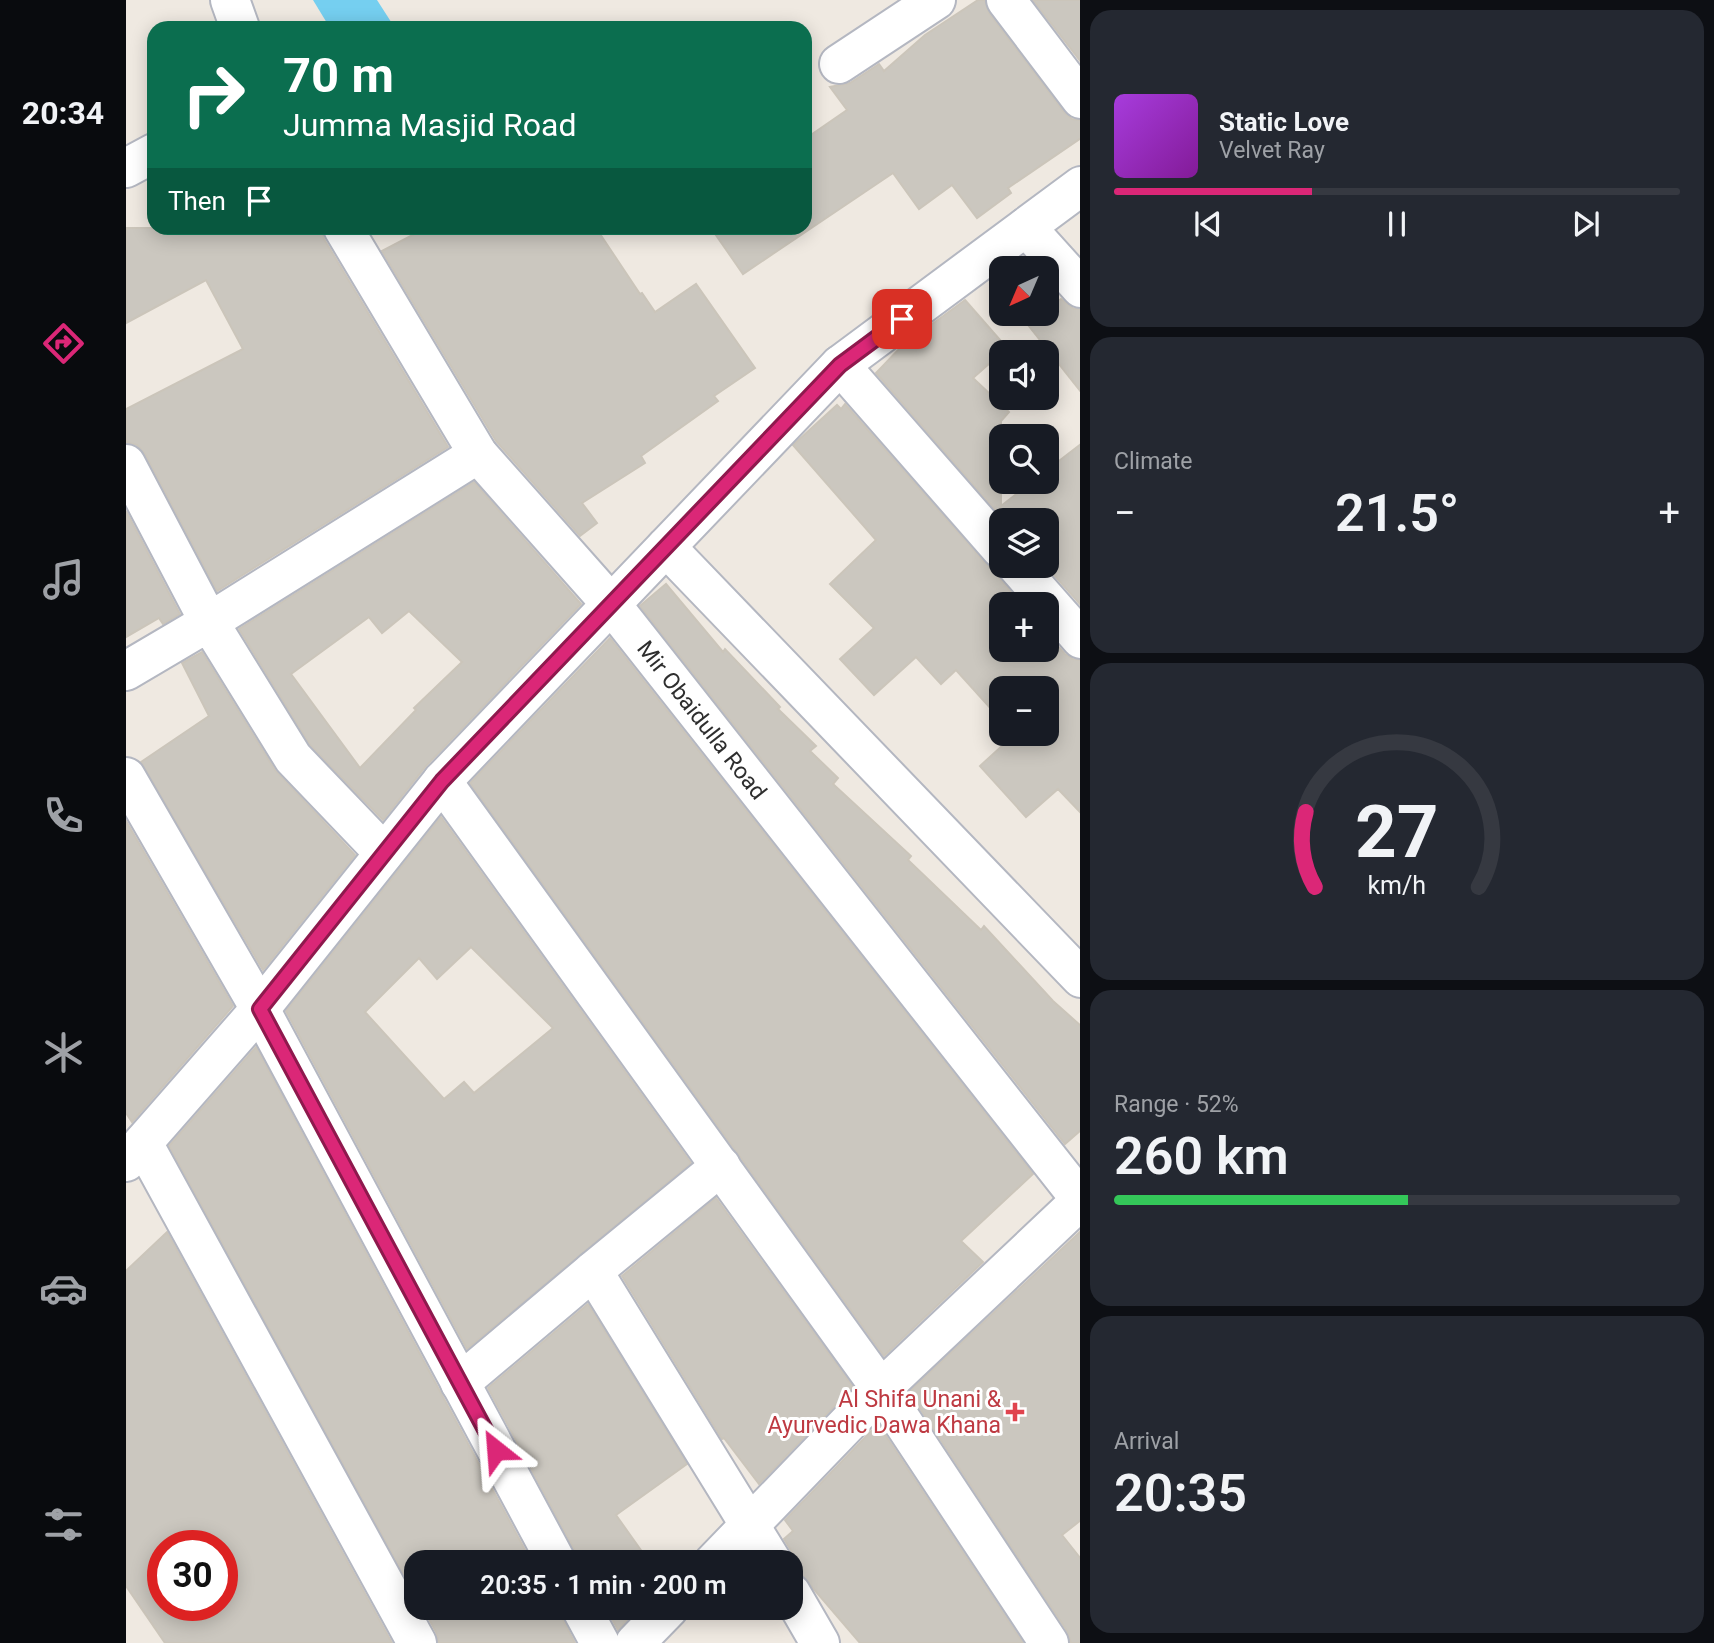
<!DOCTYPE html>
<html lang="en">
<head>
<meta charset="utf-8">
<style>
	:root { --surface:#171b24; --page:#242831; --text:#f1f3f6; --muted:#9ea1a6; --line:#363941; --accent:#db2777 }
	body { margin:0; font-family:Roboto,sans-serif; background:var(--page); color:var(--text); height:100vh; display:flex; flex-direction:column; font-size:26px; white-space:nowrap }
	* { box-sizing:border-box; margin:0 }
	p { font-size:23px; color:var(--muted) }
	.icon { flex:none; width:38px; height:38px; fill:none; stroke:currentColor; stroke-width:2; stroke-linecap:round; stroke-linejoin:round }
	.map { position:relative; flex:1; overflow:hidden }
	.drawer { display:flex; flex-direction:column; gap:10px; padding:10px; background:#0d0f14; width:634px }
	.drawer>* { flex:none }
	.hud { position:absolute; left:21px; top:21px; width:665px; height:214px; border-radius:21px; box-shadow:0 4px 18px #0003; background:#0b6e4f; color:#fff; overflow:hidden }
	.needle { width:46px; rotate:224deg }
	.buttons { position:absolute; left:863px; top:256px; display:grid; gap:14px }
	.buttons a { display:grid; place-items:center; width:70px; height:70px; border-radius:14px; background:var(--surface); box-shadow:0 4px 18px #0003; font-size:35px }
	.speed { position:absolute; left:21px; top:1530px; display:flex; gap:14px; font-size:35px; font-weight:700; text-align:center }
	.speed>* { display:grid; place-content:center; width:91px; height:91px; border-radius:50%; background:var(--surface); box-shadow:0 4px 18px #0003; line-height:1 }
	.speed .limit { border:10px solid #d22; background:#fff; color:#111 }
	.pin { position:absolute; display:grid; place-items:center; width:60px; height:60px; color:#fff; margin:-30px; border-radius:14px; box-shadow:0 4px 10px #0006 }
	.me { position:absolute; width:77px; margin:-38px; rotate:332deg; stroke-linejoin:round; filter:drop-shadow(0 0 5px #0008) }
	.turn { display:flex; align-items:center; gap:24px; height:147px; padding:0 21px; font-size:32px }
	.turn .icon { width:91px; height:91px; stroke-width:2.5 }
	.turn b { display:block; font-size:49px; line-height:60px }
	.then { display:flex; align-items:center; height:66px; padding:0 21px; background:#0003; gap:14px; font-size:26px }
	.big { font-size:52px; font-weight:600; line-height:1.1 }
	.drawer .widget { flex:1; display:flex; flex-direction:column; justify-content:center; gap:10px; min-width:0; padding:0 24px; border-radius:21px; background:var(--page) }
	.drawer .dial { align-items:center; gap:0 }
	.dial svg { height:182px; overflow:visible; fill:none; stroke:var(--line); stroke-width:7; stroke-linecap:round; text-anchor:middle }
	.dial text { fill:var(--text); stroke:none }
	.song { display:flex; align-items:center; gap:21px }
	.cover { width:84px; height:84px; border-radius:10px; background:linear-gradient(135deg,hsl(280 70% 55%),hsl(290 70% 35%)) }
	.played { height:7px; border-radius:4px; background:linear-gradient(90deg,var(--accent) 35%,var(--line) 35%) }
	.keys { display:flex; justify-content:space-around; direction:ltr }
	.heat { display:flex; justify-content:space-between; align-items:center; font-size:38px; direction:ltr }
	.charge { height:10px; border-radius:5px; background:linear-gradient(90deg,#34c759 52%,var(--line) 0) }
	.trip { position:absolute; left:278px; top:1550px; width:399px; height:70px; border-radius:21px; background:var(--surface); box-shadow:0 4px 18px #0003; font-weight:600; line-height:70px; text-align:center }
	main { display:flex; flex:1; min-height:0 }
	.menu { display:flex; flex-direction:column; width:126px; justify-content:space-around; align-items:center; background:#090b0e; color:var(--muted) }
	.menu .icon { width:49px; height:49px }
	.menu .active { color:var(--accent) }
	.menu b { font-size:32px; color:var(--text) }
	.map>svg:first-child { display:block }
</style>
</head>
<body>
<main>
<nav class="menu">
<b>20:34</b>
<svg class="icon active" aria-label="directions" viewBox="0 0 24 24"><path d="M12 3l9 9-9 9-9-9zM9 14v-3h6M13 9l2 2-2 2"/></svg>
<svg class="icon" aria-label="music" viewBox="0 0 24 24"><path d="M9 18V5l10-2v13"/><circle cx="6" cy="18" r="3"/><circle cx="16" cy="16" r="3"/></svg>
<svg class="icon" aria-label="phone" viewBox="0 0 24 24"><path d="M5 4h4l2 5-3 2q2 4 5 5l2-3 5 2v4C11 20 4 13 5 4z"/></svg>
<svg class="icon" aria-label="climate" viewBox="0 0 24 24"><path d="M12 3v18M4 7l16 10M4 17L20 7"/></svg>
<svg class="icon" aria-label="car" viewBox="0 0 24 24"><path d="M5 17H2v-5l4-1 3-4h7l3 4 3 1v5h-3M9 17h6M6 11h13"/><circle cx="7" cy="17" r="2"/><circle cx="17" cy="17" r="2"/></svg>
<svg class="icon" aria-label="filters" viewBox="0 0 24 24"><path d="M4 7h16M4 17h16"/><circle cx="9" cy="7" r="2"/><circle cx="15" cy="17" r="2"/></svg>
</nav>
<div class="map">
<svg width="955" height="1643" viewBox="0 0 955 1643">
	<rect width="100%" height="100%" fill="#efe9e1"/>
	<path fill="#75cff0" d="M187 0H251L269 28H204Z"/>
	<g fill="#cbc7bf" stroke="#cbc5ba" stroke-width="2" fill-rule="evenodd">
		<path d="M852 0H859L863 13 938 112 946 119 955 120V138L882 188 885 193 851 218 826 185 793 209 767 173 617 274 585 228H679V139L721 110 704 87 724 83 753 64 758 71 799 35Z"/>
		<path d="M907 0H955V62Z"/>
		<path d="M0 228H195L198 239 322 447 91 591 19 454 11 445 0 442V409L117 349 80 280 0 323Z"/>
		<path d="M300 228H470L514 294 516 293 529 312 570 284 629 368 588 396 592 401 515 456 519 463 456 503 471 523 454 536 370 441 256 251Z"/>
		<path d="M935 299 948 309H955V392L902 325 916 313H920V310Z"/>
		<path d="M839 300 881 348 847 378 883 412 875 421V506L907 481H920V471L955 444V605L919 565 920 520H878L750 373 775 347Z"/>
		<path d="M719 404 859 563 869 570 874 579 895 604H875V649H920V633L939 654 947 659 955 660V813L932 789 900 817 854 766 888 735 887 733H920V688H875V720L830 670 815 684 790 657 748 695 714 659 748 628 704 584 750 540 667 445 711 405 715 409Z"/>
		<path d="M348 482 455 604 300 766 257 820 184 745 113 629ZM283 611 336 662 288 708 290 710 234 768 165 674 243 617 256 633Z"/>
		<path d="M0 511 54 614 37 624 33 618 0 637Z"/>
		<path d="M540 584 597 652 599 649 654 707 652 709 690 746 684 751 712 778 707 784 785 856 782 860 855 930 858 926 927 1001 955 1026V1130L939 1144 514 606Z"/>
		<path d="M484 638 907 1174 835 1241 857 1262 758 1356 344 783Z"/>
		<path d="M76 652 149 770 229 855 137 970 15 762 83 716 56 663Z"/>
		<path d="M315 817 565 1163 341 1349 160 1011ZM345 947 427 1028 348 1093 338 1082 318 1099 239 1012 293 958 311 979Z"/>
		<path d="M0 821 107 1006 6 1122 0 1113Z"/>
		<path d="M130 1047 317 1397 406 1563H290V1597L43 1146Z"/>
		<path d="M590 1198 727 1387 633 1484 598 1438 596 1439 496 1276Z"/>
		<path d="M955 1231V1520L936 1535 955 1559V1643H945L941 1631 783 1392Z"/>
		<path d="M41 1232 266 1643H39L0 1586V1271ZM37 1545H96V1605H37Z"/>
		<path d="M462 1304 561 1464 490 1515 524 1563H453L450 1553 362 1388Z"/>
		<path d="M752 1424 897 1643H734L668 1566 666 1552 658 1539 667 1531 659 1520Z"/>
		<path d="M297 1608H433L436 1618 449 1643H313L310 1632Z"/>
		<path d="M480 1608H512L492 1630Z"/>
	</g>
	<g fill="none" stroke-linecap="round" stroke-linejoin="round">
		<defs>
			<g id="minor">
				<path d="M104 0 114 28"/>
				<path d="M880 0 955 99"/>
				<path d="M713 64 810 0"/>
				<path d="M0 168 28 153"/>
				<path d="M900 227 955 288"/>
				<path d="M217 228 352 454 485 604 955 1200"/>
				<path d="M714 365 875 549"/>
				<path d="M0 464 83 622 352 454"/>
				<path d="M540 547 955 978"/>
				<path d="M890 565 955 639"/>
				<path d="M0 671 83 622 167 758 258 853"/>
				<path d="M0 777 134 1009 431 1563"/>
				<path d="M316 781 755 1389 923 1643"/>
				<path d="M17 1143 291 1643"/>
				<path d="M595 1166 467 1271 647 1563"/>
				<path d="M334 1383 467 1271"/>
				<path d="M587 1563 755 1389 955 1200"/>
				<path d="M665 1593 694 1643"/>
				<path d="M455 1608 474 1643"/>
				<path d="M509 1643 543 1608"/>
			</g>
			<path id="tertiary" d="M0 1162 134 1009 316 781 714 365 955 186"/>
		</defs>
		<use href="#minor" stroke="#b4b7c1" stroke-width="42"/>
		<use href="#tertiary" stroke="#b4b7c1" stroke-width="42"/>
		<use href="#minor" stroke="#fff" stroke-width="38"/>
		<use href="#tertiary" stroke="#fff" stroke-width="38"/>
	</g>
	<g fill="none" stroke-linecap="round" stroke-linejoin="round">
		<defs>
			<path id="route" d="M370 1450 134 1009 316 781 714 365 776 319"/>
		</defs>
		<use href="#route" stroke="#8e194d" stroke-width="18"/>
		<use href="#route" stroke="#db2777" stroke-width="12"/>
	</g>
	<path fill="#e0444e" stroke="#fff" stroke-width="2.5" d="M885.5 1401.5h7v7h7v7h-7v7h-7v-7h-7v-7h7z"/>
	<g text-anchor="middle" stroke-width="6" stroke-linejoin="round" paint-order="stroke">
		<g font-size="23" fill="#2e2e2e" stroke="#fff">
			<text transform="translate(576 720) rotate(52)" y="8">Mir Obaidulla Road</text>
		</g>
		<g font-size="23" fill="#be3a42" stroke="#fff" text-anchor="end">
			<text x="875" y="1407">Al Shifa Unani &amp;<tspan x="875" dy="26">Ayurvedic Dawa Khana</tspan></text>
		</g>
	</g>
</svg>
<div class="buttons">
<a><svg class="needle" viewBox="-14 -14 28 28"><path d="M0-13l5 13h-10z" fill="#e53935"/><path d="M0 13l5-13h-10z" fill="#9ea1a6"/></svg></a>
<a><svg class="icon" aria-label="sound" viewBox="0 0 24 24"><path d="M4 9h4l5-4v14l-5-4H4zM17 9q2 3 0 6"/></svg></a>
<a><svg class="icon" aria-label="search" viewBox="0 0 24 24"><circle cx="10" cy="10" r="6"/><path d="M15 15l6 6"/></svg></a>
<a><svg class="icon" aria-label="layers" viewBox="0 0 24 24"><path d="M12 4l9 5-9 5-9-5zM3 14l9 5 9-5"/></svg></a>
<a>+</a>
<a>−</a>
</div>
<div class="speed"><div class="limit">30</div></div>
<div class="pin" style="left:776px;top:319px;background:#d93025"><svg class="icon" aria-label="arrive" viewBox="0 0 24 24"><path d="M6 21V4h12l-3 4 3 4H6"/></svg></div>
<svg class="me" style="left:370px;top:1450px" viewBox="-20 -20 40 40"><path d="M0-17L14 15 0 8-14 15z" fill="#db2777" stroke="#fff" stroke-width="4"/></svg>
<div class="trip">20:35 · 1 min · 200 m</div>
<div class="hud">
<div class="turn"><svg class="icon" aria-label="right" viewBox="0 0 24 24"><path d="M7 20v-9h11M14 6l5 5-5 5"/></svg><div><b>70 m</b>Jumma Masjid Road</div></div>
<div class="then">Then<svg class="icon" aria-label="arrive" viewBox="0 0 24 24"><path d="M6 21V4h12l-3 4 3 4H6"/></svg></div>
</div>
</div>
<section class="drawer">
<div class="widget">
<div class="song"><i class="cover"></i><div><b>Static Love</b><p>Velvet Ray</p></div></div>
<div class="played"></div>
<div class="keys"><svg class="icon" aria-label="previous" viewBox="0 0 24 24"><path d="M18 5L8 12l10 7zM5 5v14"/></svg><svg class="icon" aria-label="pause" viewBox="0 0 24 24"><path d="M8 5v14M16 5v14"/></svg><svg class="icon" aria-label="next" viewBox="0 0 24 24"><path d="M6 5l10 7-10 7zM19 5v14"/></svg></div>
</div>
<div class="widget"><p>Climate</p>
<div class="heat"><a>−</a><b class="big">21.5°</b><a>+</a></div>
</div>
<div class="widget dial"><svg viewBox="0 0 100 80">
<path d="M14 69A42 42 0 1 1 86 69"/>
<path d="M14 69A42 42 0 0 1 10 36" stroke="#db2777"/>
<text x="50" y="56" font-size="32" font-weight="700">27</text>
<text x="50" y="72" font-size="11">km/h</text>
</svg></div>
<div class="widget"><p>Range · 52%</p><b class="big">260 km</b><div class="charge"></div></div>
<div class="widget"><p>Arrival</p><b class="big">20:35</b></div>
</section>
</main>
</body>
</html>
